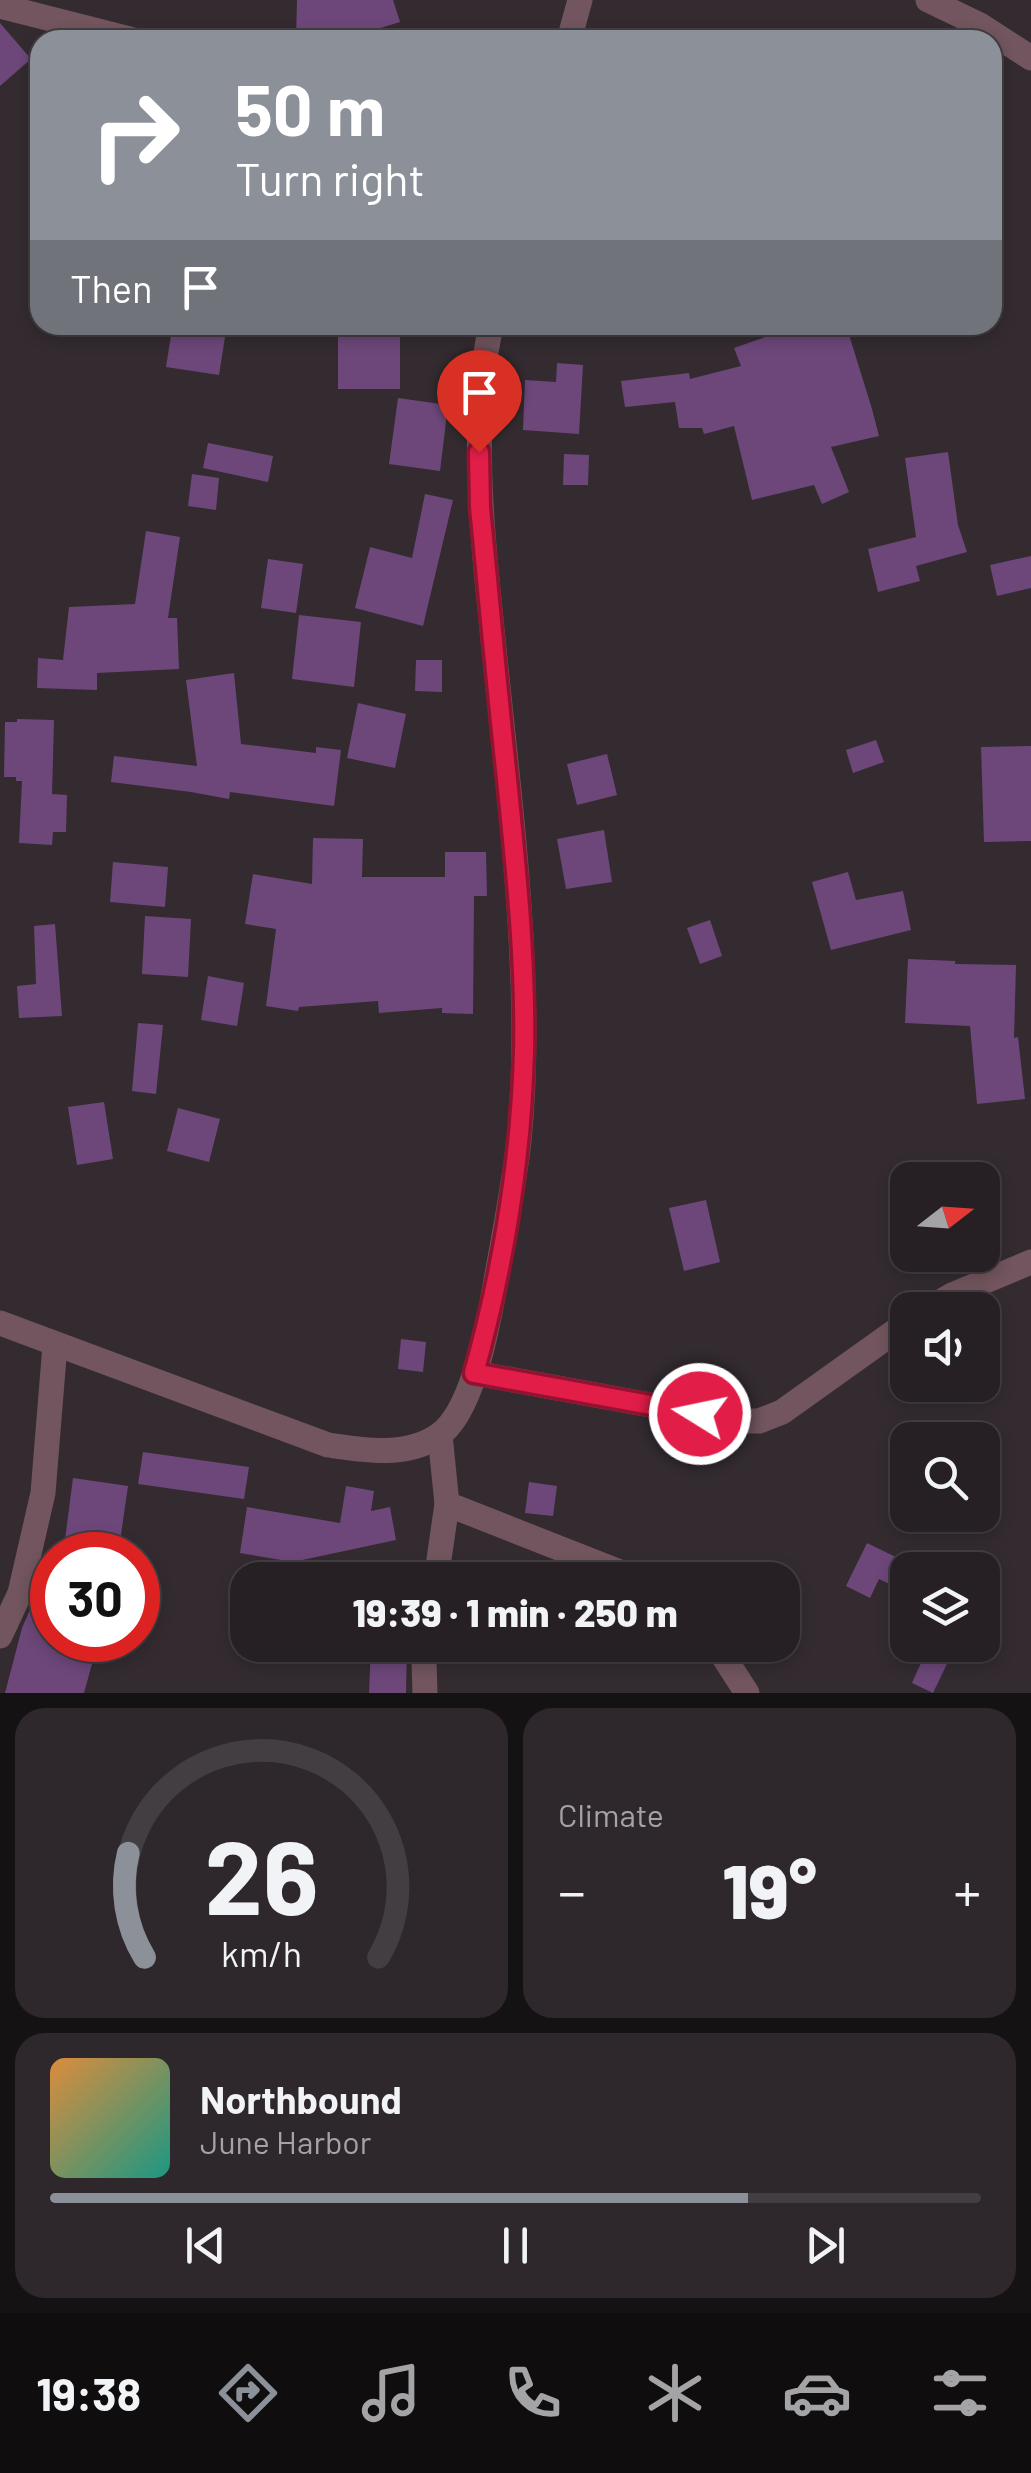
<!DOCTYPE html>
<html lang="en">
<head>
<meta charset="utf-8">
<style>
	:root { --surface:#262024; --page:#2e282c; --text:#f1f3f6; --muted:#a4a3a6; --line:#423e41; --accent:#8c9099 }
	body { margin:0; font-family:Barlow,sans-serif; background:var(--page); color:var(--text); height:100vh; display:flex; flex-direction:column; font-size:38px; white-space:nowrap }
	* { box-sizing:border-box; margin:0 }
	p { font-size:32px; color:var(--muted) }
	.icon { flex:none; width:55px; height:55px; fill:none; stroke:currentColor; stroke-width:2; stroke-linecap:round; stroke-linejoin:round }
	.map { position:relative; height:1693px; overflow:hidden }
	.drawer { display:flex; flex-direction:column; gap:15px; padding:15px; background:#151214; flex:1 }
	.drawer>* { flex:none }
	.top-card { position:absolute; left:30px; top:30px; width:972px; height:305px; border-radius:30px; box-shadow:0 5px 15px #0003,0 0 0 2px var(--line); background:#8c9099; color:#fff; overflow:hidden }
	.needle { width:65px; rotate:73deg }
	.buttons { position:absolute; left:890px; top:1162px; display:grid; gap:20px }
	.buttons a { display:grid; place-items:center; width:110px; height:110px; border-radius:20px; background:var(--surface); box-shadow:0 5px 15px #0003,0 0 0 2px var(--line); font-size:50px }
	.speed { position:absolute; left:30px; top:1532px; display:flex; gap:20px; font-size:50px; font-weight:700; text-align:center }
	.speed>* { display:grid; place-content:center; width:130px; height:130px; border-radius:50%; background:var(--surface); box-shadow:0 5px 15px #0003,0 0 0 2px var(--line); line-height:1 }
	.speed .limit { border:15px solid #d22; background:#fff; color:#111 }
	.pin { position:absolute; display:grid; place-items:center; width:85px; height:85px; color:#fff; margin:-102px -42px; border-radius:50% 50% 50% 0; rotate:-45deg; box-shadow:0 0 10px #0007 }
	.pin .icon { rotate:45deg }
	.me { position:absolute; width:110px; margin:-55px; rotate:280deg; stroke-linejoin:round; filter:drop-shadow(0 0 8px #0008) }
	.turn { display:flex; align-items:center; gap:35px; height:210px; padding:0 40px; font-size:45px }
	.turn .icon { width:130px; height:130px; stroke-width:2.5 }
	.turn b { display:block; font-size:70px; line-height:85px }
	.then { display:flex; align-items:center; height:95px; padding:0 40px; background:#0003; gap:20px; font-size:38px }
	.big { font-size:75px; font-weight:800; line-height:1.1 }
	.drawer .widget { flex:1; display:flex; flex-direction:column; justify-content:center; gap:15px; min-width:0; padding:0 35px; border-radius:30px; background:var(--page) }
	.drawer .dial { align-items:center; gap:0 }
	.dial svg { height:260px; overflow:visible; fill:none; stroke:var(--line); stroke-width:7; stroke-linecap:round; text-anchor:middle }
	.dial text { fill:var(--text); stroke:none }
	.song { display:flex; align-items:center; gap:30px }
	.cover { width:120px; height:120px; border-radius:15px; background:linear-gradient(135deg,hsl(30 70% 55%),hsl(170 70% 35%)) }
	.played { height:10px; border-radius:5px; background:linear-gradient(90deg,var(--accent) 75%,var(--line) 75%) }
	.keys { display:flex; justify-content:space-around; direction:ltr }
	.heat { display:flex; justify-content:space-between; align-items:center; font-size:55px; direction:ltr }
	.drawer .tiles { flex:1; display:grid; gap:15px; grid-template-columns:1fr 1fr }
	.widget:last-child { grid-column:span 2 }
	.trip { position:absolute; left:230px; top:1562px; width:570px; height:100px; border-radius:30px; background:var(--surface); box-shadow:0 5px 15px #0003,0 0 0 2px var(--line); font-weight:800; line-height:100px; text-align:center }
	.tabs { display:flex; height:160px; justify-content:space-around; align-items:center; background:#0f0d0e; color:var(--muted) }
	.tabs .icon { width:70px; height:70px }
	.tabs .on { color:var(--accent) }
	.tabs b { font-size:45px; color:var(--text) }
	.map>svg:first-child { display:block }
</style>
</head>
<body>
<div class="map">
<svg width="1031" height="1693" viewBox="0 0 1031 1693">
	<rect width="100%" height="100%" fill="#332b30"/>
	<g fill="#6d477a">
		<path d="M297 0H393L400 22 342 40H296Z"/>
		<path d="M0 23 31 59 0 86Z"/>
		<path d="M338 325H389V335H400V389H338Z"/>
		<path d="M799 325H846L872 409 879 436 831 447 849 492 822 504 814 485 752 500 734 426 704 434 702 428H679L675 402 625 407 621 381 689 373 690 379 741 366 734 348 768 336V334Z"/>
		<path d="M172 329 225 337 219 375 166 367Z"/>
		<path d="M557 363 583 365 579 434 523 430 525 380 556 382Z"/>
		<path d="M398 398 448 405 440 471 389 464Z"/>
		<path d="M208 443 273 456 268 482 203 468Z"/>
		<path d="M948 452 958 525 967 552 916 566 920 581 878 592 868 549 916 537 905 458Z"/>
		<path d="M564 454 589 455 588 485H563Z"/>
		<path d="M192 474 219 478 216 510 188 506Z"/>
		<path d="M425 494 453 500 423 626 355 608 370 547 412 558Z"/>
		<path d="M146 531 180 537 168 618H177L179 669 97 673V690L37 688 38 658 63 660 69 607 135 604Z"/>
		<path d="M1031 556V588L997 596 990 565Z"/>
		<path d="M268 559 303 564 296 613 261 608Z"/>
		<path d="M299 615 361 622 354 687 292 679Z"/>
		<path d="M416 660H442V692L415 691Z"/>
		<path d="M234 673 241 744 316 753V747L341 750 334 806 230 792 229 799 191 792 111 782 114 756 197 766 186 680Z"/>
		<path d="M358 703 406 714 395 768 347 758Z"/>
		<path d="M17 719 54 720 52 794 67 795 66 832H53L52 845 19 843 22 781H16V777H4L5 722H17Z"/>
		<path d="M876 740 884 762 853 773 846 750Z"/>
		<path d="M1031 746V841L984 842 981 747Z"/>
		<path d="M607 754 617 795 577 805 567 764Z"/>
		<path d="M604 830 612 882 566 889 557 839Z"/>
		<path d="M313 838 363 839 362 877H445V852H486L487 896H474L473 1014 442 1013V1008L379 1013 378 1001 299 1007 298 1011 266 1006 276 929 245 924 253 874 312 884Z"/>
		<path d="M113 862 168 867 165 907 110 902Z"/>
		<path d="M848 872 856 900 903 891 911 930 831 950 812 882Z"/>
		<path d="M145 916 191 919 188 977 142 974Z"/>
		<path d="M710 920 722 956 700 964 687 928Z"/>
		<path d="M55 924 62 1016 19 1018 17 986 36 984 34 926Z"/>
		<path d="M908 959 955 961V964L1016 965 1014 1038 1018 1037 1025 1099 977 1104 970 1026 905 1023Z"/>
		<path d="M208 976 244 983 237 1026 201 1020Z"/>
		<path d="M138 1023 163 1025 156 1094 132 1091Z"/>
		<path d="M104 1102 113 1159 77 1165 68 1107Z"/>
		<path d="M178 1108 220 1119 209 1162 167 1151Z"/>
		<path d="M706 1200 720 1262 684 1271 669 1208Z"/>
		<path d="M401 1339 426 1342 423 1372 398 1369Z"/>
		<path d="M143 1452 249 1467 244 1499 138 1484Z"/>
		<path d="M73 1478 128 1486 118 1555H63Z"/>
		<path d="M529 1482 557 1486 553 1516 525 1513Z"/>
		<path d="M346 1486 374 1491 371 1511 390 1507 396 1540 293 1562 240 1553 247 1507 340 1523Z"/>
		<path d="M867 1543 908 1563V1593L879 1579 870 1598 846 1586Z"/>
		<path d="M33 1603 52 1608V1640H77L75 1647 95 1653 84 1693H5L22 1628Z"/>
		<path d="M371 1645H407L406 1693H369Z"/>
		<path d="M929 1645H956L933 1693 912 1683Z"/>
	</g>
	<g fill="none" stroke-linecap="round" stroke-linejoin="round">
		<g stroke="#72555e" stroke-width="25">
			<path d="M928 0 980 25 1031 58"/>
			<path d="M0 6 134 40"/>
			<path d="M569 40 580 0"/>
			<path d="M927 1310 952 1295 1031 1262"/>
			<path d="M0 1323 328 1445C363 1450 407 1458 439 1435 471 1413 486 1334 493 1297 502 1245 513 1193 519 1140 525 1080 525 1019 522 958 517 845 502 732 491 619 483 543 476 469 481 392 482 370 487 347 491 325"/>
			<path d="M475 1373 738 1421H759L782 1412 908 1322"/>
			<path d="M447 1504 640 1580"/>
			<path d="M436 1580 447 1504 440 1435"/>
			<path d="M0 1636 20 1593 43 1493 55 1345"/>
			<path d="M716 1645 747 1693"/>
			<path d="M425 1693 424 1662 427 1645"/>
		</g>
	</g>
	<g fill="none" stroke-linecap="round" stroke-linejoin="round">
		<defs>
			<path id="route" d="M479 452 480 507C489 598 497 688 507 779 516 869 526 961 524 1052 521 1159 503 1269 474 1373L700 1414"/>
		</defs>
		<use href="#route" stroke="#92132f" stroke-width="25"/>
		<use href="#route" stroke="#e11d48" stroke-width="18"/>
	</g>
</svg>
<div class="buttons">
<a><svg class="needle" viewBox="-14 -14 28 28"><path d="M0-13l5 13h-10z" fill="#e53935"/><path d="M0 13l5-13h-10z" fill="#a4a3a6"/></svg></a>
<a><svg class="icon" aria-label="sound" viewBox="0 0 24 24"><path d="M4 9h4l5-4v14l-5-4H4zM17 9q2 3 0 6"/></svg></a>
<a><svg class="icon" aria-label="search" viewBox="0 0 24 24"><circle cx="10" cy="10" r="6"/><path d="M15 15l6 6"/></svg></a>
<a><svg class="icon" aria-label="layers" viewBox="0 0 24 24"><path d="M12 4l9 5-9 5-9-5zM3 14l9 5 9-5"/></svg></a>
</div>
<div class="speed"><div class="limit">30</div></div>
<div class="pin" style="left:479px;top:452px;background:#d93025"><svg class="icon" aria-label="arrive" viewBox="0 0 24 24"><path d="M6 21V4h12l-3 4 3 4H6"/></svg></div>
<svg class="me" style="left:700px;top:1414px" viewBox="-20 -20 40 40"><circle r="17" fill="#e11d48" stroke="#fff" stroke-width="3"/><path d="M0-11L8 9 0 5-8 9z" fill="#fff"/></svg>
<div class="trip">19:39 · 1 min · 250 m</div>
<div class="top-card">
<div class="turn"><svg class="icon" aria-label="right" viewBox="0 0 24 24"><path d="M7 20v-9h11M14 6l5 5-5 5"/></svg><div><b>50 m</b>Turn right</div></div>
<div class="then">Then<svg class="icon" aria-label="arrive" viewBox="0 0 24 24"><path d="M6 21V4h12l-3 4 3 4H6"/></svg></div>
</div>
</div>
<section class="drawer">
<div class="tiles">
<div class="widget dial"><svg viewBox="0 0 100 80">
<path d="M14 69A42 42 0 1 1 86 69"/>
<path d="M14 69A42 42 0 0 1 9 37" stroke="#8c9099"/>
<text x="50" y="56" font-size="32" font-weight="700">26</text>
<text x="50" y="72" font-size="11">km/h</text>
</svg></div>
<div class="widget"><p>Climate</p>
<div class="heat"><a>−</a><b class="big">19°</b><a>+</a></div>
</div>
<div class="widget">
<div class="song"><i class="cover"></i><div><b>Northbound</b><p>June Harbor</p></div></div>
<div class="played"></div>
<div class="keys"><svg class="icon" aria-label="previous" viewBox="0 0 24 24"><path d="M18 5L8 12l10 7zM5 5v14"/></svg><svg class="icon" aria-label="pause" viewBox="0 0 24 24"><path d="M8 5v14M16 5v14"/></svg><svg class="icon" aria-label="next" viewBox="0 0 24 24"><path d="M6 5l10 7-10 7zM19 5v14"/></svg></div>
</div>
</div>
</section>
<nav class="tabs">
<b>19:38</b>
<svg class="icon on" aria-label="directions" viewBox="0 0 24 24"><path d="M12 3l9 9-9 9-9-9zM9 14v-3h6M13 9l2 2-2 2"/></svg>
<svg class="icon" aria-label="music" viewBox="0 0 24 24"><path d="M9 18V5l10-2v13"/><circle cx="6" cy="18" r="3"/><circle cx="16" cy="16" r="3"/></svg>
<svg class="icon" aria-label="phone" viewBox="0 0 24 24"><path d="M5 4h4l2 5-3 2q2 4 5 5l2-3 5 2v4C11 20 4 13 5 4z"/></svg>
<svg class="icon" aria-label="climate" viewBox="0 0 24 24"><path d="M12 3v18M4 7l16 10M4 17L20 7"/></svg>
<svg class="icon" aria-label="car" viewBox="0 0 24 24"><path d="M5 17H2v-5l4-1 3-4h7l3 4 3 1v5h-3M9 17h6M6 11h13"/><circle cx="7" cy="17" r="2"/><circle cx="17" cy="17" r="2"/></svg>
<svg class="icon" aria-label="filters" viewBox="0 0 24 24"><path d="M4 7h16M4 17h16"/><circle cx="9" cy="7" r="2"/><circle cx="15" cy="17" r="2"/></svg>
</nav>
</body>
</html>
